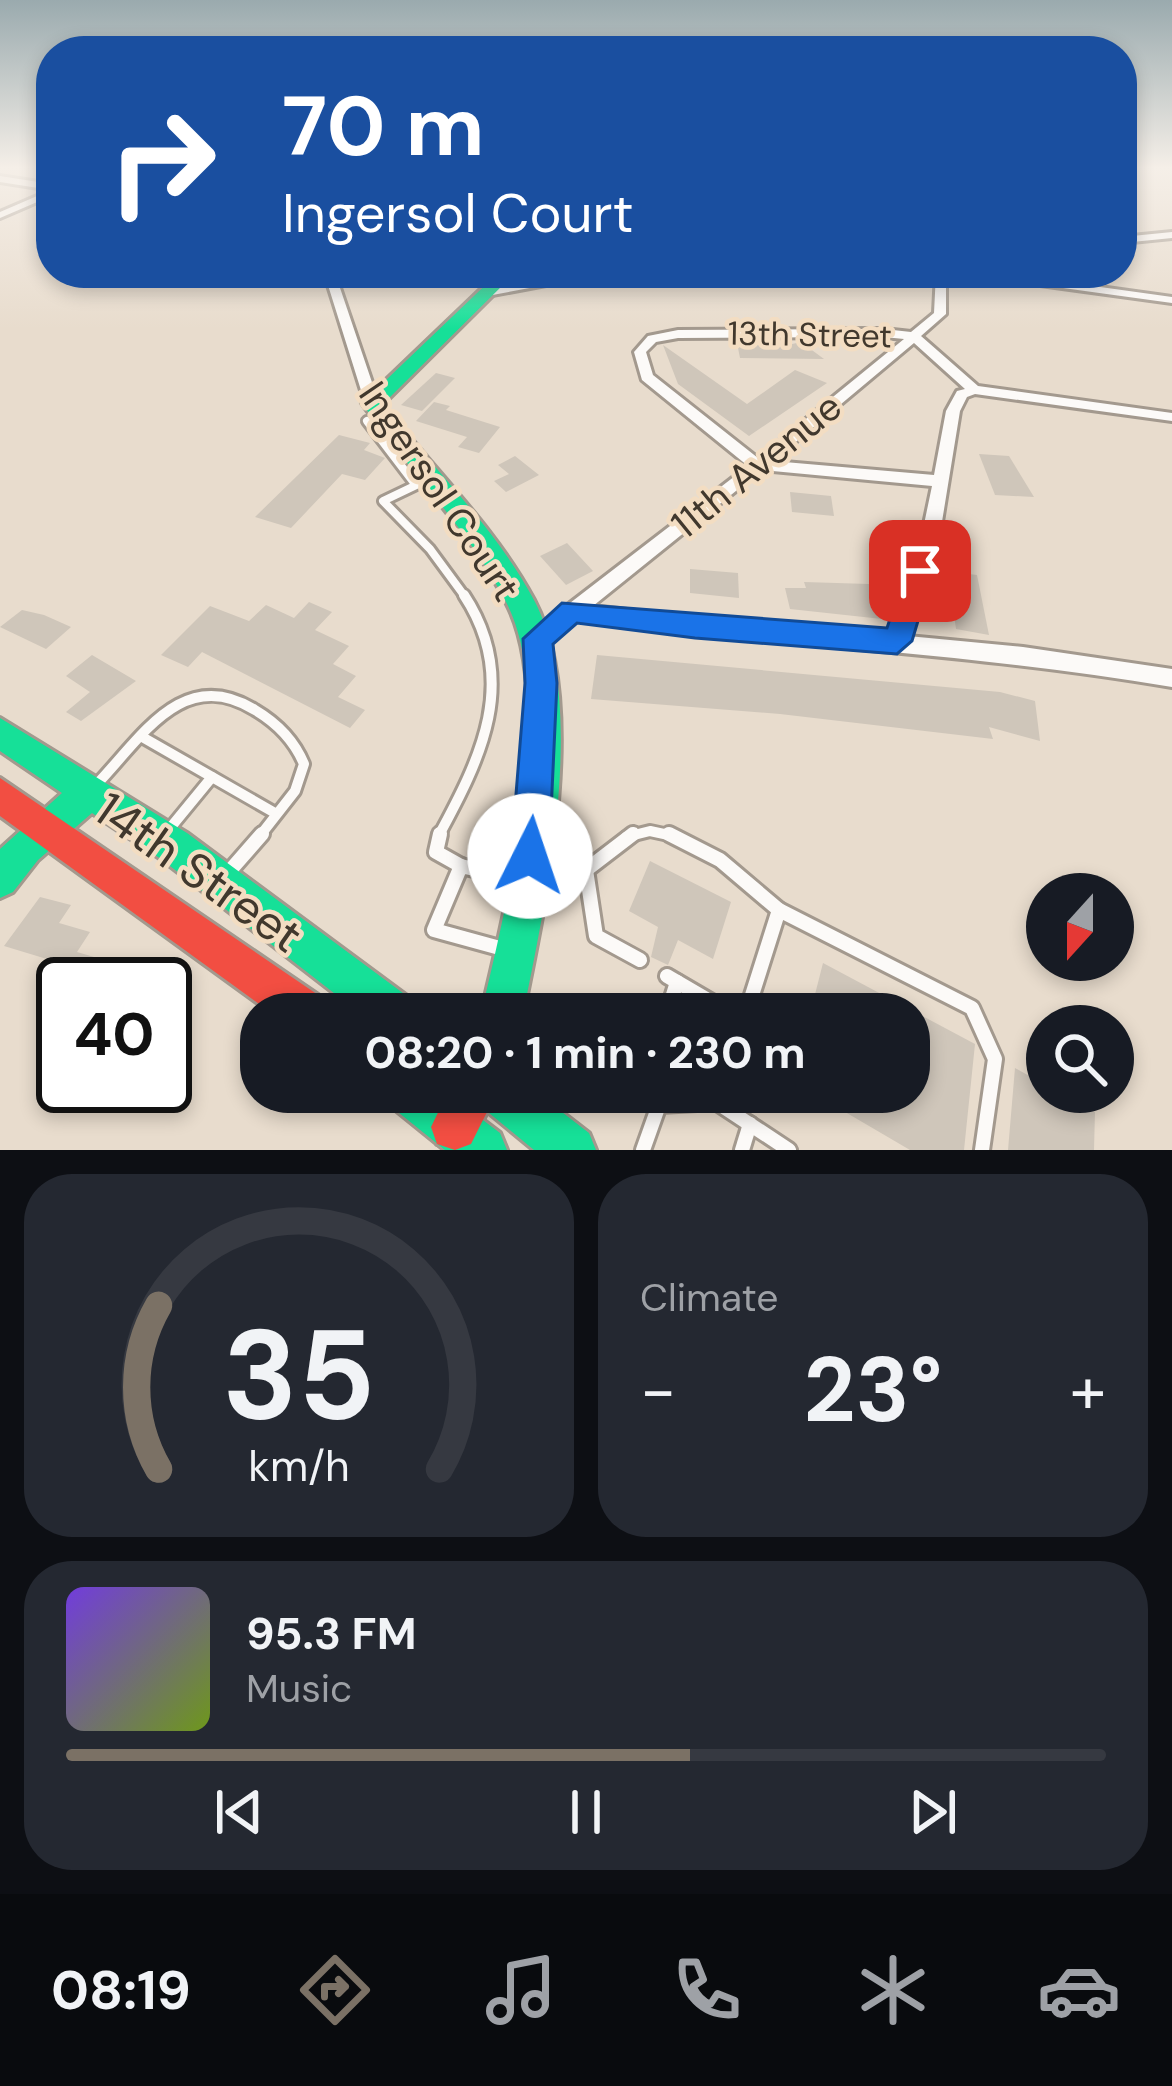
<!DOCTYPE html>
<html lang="en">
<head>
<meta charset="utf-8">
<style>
	:root { --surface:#171b24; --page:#242831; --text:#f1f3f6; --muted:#9ea1a6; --line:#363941; --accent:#7b7165 }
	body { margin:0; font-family:"DM Sans",sans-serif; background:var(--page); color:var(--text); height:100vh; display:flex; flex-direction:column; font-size:45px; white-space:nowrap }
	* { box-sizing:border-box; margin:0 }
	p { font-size:39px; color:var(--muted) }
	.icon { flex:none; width:66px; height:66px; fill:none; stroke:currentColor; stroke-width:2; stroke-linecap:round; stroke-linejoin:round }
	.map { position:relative; height:1150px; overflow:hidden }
	.panel { display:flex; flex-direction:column; gap:24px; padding:24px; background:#0d0f14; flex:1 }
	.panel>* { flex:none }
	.guide { position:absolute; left:36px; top:36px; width:1101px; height:252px; border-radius:48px; box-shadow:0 6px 18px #0003; background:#1a4fa0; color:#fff; overflow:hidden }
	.needle { width:78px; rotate:201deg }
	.controls { position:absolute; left:1026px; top:873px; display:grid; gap:24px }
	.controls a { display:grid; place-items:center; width:108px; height:108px; border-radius:50%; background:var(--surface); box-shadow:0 6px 18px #0003; font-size:60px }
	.speed { position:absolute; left:36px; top:957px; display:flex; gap:24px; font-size:60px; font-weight:700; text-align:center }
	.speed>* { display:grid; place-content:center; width:156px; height:156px; border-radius:50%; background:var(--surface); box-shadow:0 6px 18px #0003; line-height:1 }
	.speed .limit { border:6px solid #111; border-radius:18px; background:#fff; color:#111 }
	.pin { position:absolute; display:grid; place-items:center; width:102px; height:102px; color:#fff; margin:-51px; border-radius:24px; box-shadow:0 6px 18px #0006 }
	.me { position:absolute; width:132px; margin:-66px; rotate:4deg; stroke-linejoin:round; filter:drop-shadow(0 0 9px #0008) }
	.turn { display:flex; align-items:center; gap:42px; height:252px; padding:0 48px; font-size:54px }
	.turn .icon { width:156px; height:156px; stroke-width:2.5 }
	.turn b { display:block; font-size:84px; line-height:102px }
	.big { font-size:90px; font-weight:700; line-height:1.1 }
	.panel .widget { flex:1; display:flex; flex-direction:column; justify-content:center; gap:18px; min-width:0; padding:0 42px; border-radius:48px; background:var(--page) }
	.panel .dial { align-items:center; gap:0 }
	.dial svg { height:312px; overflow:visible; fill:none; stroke:var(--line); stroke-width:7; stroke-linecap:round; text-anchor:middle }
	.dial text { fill:var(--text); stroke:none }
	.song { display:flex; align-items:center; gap:36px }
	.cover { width:144px; height:144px; border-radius:18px; background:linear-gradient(135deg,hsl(260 70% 55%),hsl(80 70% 35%)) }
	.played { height:12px; border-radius:6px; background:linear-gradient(90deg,var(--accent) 60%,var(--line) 60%) }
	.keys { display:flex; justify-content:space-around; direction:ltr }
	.heat { display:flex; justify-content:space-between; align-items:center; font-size:66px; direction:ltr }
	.panel .tiles { flex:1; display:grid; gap:24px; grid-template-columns:1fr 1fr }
	.widget:last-child { grid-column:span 2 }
	.trip { position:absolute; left:240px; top:993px; width:690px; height:120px; border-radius:48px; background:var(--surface); box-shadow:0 6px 18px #0003; font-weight:700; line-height:120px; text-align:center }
	.tab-bar { display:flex; height:192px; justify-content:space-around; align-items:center; background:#090b0e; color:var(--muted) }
	.tab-bar .icon { width:84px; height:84px }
	.tab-bar .active { color:var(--accent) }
	.tab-bar b { font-size:54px; color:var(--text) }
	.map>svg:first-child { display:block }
</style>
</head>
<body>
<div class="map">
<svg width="1172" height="1150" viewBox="0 0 1172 1150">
	<rect width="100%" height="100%" fill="#e8dccd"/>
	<g fill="#cfc6ba">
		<path d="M774 342 779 347 801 342 824 359 740 358 737 343Z"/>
		<path d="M663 345 747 404 795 370 827 383 749 436 678 384Z"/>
		<path d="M436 373 455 378 422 411 401 405Z"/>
		<path d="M434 402 450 406 446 410 500 427 479 453 458 447 467 437 416 421Z"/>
		<path d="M339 435 370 443 364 450 385 458 365 480 342 474 291 528 255 517Z"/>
		<path d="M979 454 1009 456 1034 497 995 495Z"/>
		<path d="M515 456 539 475 506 492 494 481 509 474 498 465Z"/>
		<path d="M790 492 831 496 834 516 792 512Z"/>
		<path d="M567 543 593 571 566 585 540 556Z"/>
		<path d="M690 569 738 573 739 598 690 593Z"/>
		<path d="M953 572 977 575 989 635 956 629 952 601 963 603Z"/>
		<path d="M804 582 869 584 882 619 790 609 785 588H806Z"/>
		<path d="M309 602 332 612 315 630 349 646 333 664 356 676 338 697 365 710 350 728 202 652 188 667 161 655 210 606 249 621 266 605 294 618Z"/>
		<path d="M22 610 44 615 71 627 46 649 0 627Z"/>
		<path d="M92 655 136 681 81 721 66 712 90 692 66 676Z"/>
		<path d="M597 655 1000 692 1035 701 1040 741 989 727 993 739 780 714 591 699Z"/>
		<path d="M650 861 731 902 713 959 678 940 668 965 651 957 658 927 629 911Z"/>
		<path d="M40 897 71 905 59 923 90 932 77 952 128 967 117 984H95L54 972 60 963 4 946Z"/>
		<path d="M823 963 975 1044 964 1150H910L811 1092H909V1014H810Z"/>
		<path d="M1015 1068 1047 1086V1092H1059L1095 1112 1094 1150H1008Z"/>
	</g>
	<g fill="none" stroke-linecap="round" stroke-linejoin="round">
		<defs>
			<g id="lane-far2">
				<path d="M367 421 415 484"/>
				<path d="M429 479 383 501 430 549 466 598"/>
			</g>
			<g id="lane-far1">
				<path d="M144 738 275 813"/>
				<path d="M97 784C142 737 183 665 255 710 277 723 294 740 304 764L295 791 259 837"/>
				<path d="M166 833 212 777"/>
				<path d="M438 837C481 758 520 680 464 595"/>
				<path d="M626 837 650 831 678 837"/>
			</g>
			<g id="lane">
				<path d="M440 834 436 852 461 866"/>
				<path d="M669 834 720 860 779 910"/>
				<path d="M541 859 586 870 633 834"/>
				<path d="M586 870 596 936 640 960"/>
				<path d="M227 874 262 834"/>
				<path d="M507 950 434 930 461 866 496 874 505 837 526 839"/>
				<path d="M667 976 732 1014"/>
				<path d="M670 1004 677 982"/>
				<path d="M746 1014 779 910 972 1008 995 1059 982 1150"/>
				<path d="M639 1092 659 1105"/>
				<path d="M643 1150 659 1105 716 1102 789 1150"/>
				<path d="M742 1150 750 1124"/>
			</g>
			<g id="street">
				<path d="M0 176 51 184V190L0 182Z"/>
				<path d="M51 190V196L0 218V212Z"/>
				<path d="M1172 232V238L1122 243V237Z"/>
				<path d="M333 273H344L338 282 379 403 377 406H367L365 403 327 282Z"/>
				<path d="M586 273H610L487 296 481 293 487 290Z"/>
				<path d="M936 273H946V314L921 336 978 386 1172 413V421L975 394 967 397 960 411 940 534 908 636 1023 647 1172 669V687C975 653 775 646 577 619 564 629 548 649 531 645L528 639 531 633 748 466 642 380 634 352 648 336 678 330 884 329 911 332 934 313ZM884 337 904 339 758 458 653 375 646 352 656 342 678 338ZM914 343 965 389 957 391 946 411 934 475 773 461ZM762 470 932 486 922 534 889 635 722 621 593 606Z"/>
				<path d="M970 273H999L1172 297V303L975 276Z"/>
			</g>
			<g id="fast">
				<path d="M498 273H515L383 404C433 469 495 527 534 600 589 704 546 901 523 1014H481C506 908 558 701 506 602 469 529 408 470 362 403Z"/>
				<path d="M0 718 187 833 411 999 417 1014H361L161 859 92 813 38 860 13 892 0 898V849L62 793 0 751Z"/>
				<path d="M386 1092H446L500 1133 507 1150H445L393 1108Z"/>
				<path d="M476 1092H536L589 1133 596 1150H534L483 1108Z"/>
			</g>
			<g id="jam">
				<path d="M0 778 324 999 330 1014H273L0 816Z"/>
				<path d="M448 1092H497L471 1144 455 1150 437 1144 431 1127Z"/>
			</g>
		</defs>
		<use href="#lane-far2" stroke="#a3998e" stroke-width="14"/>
		<use href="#lane-far1" stroke="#a3998e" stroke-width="16"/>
		<use href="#lane" stroke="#a3998e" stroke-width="20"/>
		<use href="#street" stroke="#a3998e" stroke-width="6"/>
		<use href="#fast" stroke="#a3998e" stroke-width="6"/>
		<use href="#jam" stroke="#a3998e" stroke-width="6"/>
		<use href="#lane-far2" stroke="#fcfaf8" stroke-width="8"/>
		<use href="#lane-far1" stroke="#fcfaf8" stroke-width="10"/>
		<use href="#lane" stroke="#fcfaf8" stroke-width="14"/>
		<use href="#street" fill="#fcfaf8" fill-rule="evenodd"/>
		<use href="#fast" fill="#16e098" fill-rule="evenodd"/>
		<use href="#jam" fill="#f24e42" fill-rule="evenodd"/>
	</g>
	<linearGradient id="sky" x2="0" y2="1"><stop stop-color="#9aaaae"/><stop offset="0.51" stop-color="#f5efe8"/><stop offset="1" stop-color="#f5efe8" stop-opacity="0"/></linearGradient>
	<rect width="1172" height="329" fill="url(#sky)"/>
	<path fill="#1a73e8" stroke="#114b97" stroke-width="3" d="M920 561 933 571 912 641 897 654 695 638 577 623 553 644 557 683 549 856 543 869 530 875 517 869 511 856 525 683 523 639 562 603 887 628 906 571Z"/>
	<g text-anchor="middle" stroke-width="9" stroke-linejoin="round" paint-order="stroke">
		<g font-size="33" fill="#41382d" stroke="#f3ddc2">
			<text transform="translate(810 334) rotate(1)" y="12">13th Street</text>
		</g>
		<g font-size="39" fill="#41382d" stroke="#f3ddc2">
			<text transform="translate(756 465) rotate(-39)" y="14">11th Avenue</text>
			<text transform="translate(440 491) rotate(56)" y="14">Ingersol Court</text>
		</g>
		<g font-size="48" fill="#41382d" stroke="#f3ddc2">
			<text transform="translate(199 872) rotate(35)" y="17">14th Street</text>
		</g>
	</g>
</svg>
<div class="controls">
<a><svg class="needle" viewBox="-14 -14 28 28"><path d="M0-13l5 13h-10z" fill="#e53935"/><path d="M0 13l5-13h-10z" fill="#9ea1a6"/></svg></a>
<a><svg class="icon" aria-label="search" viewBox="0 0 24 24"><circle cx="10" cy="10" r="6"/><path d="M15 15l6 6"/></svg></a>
</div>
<div class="speed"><div class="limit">40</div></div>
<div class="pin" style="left:920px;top:571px;background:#d93025"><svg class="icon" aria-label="arrive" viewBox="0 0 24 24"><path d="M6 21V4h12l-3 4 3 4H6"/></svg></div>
<svg class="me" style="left:530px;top:856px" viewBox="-20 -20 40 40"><circle r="19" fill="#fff"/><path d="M0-13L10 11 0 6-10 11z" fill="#1a73e8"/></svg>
<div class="trip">08:20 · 1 min · 230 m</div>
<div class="guide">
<div class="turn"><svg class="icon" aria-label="right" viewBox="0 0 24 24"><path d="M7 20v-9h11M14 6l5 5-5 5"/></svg><div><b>70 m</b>Ingersol Court</div></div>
</div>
</div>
<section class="panel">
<div class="tiles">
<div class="widget dial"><svg viewBox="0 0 100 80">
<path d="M14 69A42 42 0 1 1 86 69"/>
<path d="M14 69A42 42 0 0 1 14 27" stroke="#7b7165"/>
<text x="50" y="56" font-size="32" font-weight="700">35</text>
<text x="50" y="72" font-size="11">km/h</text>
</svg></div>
<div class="widget"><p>Climate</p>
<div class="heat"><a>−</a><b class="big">23°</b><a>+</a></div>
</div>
<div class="widget">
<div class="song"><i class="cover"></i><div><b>95.3 FM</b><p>Music</p></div></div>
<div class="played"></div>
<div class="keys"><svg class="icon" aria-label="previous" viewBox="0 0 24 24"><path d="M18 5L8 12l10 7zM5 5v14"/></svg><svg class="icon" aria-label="pause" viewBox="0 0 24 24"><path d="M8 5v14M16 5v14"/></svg><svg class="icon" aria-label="next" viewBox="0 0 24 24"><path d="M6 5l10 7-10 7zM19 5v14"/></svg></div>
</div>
</div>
</section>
<nav class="tab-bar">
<b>08:19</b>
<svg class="icon active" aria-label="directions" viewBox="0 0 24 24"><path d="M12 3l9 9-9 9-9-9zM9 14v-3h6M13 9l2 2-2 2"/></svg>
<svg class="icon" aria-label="music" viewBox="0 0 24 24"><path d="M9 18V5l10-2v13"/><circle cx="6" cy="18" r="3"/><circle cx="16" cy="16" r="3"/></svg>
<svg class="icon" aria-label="phone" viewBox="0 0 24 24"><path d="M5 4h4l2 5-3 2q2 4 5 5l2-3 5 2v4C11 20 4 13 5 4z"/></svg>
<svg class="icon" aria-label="climate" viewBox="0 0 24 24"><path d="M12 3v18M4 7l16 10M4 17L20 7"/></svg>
<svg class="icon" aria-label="car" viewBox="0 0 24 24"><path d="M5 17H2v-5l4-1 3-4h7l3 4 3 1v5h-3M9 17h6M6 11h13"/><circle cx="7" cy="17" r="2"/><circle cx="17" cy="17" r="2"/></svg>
</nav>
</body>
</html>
